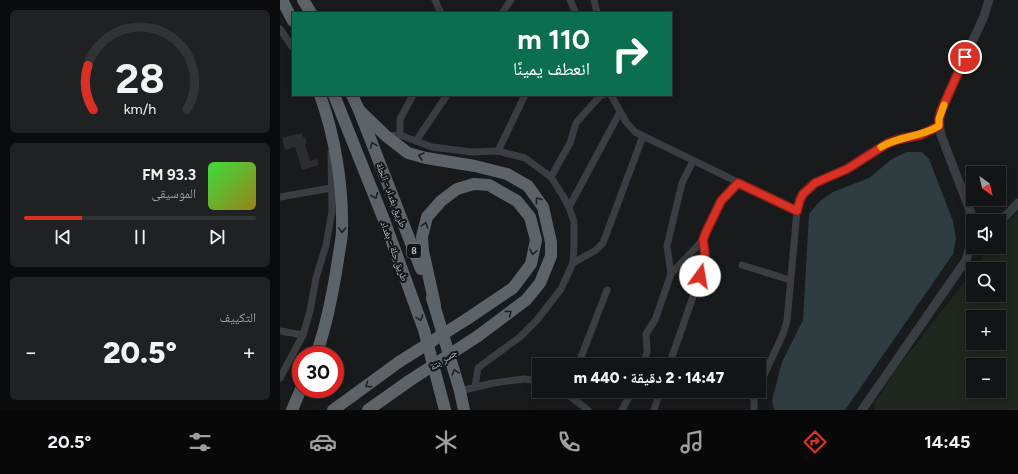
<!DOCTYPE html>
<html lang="ar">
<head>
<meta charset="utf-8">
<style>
	:root { --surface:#131415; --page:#202122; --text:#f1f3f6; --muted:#9d9ea0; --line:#323334; --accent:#d93025 }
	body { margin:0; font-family:Figtree,"Noto Naskh Arabic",sans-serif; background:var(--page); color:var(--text); direction:rtl; height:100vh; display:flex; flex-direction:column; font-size:15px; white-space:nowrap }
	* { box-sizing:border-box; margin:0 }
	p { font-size:13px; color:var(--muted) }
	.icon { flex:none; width:22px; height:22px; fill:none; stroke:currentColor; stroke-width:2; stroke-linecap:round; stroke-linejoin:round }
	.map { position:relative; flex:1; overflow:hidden; direction:ltr }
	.sheet { display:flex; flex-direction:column; gap:10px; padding:10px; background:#0a0b0c; width:280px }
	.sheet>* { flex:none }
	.guide { position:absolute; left:12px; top:12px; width:380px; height:84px; border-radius:0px; box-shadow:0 2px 10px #0003,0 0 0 1px var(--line); direction:rtl; background:#0b6e4f; color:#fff; overflow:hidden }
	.needle { width:26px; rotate:146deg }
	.buttons { position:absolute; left:686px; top:166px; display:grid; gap:8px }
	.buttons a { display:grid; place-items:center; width:40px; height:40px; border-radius:0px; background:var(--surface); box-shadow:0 2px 10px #0003,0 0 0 1px var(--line); font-size:20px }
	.speed { position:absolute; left:12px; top:346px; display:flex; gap:8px; font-size:20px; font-weight:700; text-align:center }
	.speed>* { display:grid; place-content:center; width:52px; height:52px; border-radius:50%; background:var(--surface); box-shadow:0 2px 10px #0003,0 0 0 1px var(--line); line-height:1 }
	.speed .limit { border:6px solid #d22; background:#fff; color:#111 }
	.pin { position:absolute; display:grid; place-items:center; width:34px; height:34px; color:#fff; margin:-17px; border:2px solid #fff; border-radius:50%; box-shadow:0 1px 4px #0007 }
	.me { position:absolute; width:44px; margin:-22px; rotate:13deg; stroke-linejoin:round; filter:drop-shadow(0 0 3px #0008) }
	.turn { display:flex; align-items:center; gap:14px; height:84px; padding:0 16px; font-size:18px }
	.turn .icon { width:52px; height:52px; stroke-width:2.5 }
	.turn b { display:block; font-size:28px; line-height:34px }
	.big { font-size:30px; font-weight:800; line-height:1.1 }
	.sheet .widget { flex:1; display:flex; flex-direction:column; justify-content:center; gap:6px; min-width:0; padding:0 14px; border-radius:6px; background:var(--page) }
	.sheet .dial { align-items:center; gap:0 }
	.dial svg { height:104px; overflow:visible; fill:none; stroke:var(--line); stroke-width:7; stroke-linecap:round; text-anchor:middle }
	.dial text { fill:var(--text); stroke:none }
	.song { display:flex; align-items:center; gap:12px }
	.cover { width:48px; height:48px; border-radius:6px; background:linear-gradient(135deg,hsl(120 70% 55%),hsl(50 70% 35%)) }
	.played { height:4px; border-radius:2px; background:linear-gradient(90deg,var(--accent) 25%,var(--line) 25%) }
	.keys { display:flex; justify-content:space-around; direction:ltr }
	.heat { display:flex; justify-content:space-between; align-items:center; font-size:22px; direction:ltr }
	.trip { position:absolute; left:252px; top:358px; width:234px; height:40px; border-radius:0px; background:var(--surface); box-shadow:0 2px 10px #0003,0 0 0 1px var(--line); font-weight:800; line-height:40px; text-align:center; direction:rtl }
	.menu { display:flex; height:64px; justify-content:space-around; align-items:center; background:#080808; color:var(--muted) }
	.menu .icon { width:28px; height:28px }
	.menu .selected { color:var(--accent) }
	.menu b { font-size:18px; color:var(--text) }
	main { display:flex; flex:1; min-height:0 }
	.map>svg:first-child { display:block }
</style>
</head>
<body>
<main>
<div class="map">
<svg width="738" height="410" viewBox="0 0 738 410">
	<rect width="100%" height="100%" fill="#191a1c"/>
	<path fill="#20271f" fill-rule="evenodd" d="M738 212V410H593L594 404 618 367 693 271V295H719V269H694L710 247H719V235L729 221ZM693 317H719V343H693ZM693 365H719V391H693Z"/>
	<path fill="#2f3c40" d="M626 152H642L649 159 673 221 676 238 673 254 565 410H494L492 400 502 362 523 320 529 214 539 202 553 192 589 178 612 159Z"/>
	<path fill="#2c2d30" d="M22 133 23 137H25L27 144H25L30 161 37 159 39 165 22 170 15 147 5 150 2 138Z"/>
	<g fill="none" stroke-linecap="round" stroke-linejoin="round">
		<g stroke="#3a3d41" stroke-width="7">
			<path d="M155 0 161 13"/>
			<path d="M290 0 296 13"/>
			<path d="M314 0 317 13"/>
			<path d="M222 13 231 0"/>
			<path d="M0 29 13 48"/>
			<path d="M331 95 346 122 355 132 517 211"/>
			<path d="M120 135V119L133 95"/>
			<path d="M106 136 120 135 152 147 192 152 218 151 245 158 271 177 283 196 289 207 294 222V245L293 263 281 289 257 320 240 337 203 364 198 368 195 387"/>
			<path d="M136 141 167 95"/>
			<path d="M218 151 245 95"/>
			<path d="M271 177 290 143 296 123 320 96 323 95"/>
			<path d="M0 197 51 188"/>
			<path d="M289 207 340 112"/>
			<path d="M293 263 316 250 323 243 363 136"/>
			<path d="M462 265 510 280"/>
			<path d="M391 274 387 246 402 183 413 161"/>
			<path d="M0 331 23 335"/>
			<path d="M298 365 327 290"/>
			<path d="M363 365 367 352 366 334 375 320 391 274 423 240 441 201 458 183"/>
			<path d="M389 365 420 277 425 253 423 240"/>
			<path d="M0 378 23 335 30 311 36 278 46 245 52 211 51 153"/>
			<path d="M479 386 503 334 507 321 517 211 520 200 523 194 535 183 567 169 608 143 620 139 640 135 659 126"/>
			<path d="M180 391 213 383 244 379 259 381"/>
			<path d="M283 391 308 410"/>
			<path d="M342 410 352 391"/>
			<path d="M374 410 380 391"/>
			<path d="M474 410V398L477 391"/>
		</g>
		<g stroke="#3a3d41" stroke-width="9">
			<path d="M694 221 661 135C659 126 659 120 661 111L704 16 709 0"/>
			<path d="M719 223 738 203"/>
			<path d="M582 410 686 260C691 246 694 233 692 218"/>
		</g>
		<g stroke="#5e6368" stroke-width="12">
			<path d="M2 0 13 21"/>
			<path d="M23 0 31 13"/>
			<path d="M54 95 104 220 144 330 165 410"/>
			<path d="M72 95 79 110 141 269"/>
			<path d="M79 110 106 136 128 153 146 158 195 166 227 174 248 186 263 207 271 242V256L260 283 246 300 198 336"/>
			<path d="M152 298 180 391 184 410"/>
			<path d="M155 305 143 251 142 237 147 217 161 201 177 189 194 184 209 185 237 201 250 217 256 240 251 264 233 288 187 319"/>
			<path d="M36 355C47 325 53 292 58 260 59 250 62 240 62 230 63 186 55 136 40 95"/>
			<path d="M12 410 21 389"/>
			<path d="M53 410 119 362"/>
			<path d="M88 410 129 381"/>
		</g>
		<g stroke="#5e6368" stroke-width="12">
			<path d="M119 362 187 319"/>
			<path d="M129 381 198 336"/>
		</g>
	</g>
	<defs><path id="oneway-chevron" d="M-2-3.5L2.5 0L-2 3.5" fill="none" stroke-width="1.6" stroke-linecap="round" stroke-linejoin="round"/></defs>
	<g stroke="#1f2123">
		<use href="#oneway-chevron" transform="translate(93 145) rotate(-111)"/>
		<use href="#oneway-chevron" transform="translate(141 156) rotate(-164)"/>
		<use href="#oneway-chevron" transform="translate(95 196) rotate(68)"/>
		<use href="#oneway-chevron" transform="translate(258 200) rotate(-126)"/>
		<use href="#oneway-chevron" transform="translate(145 225) rotate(-75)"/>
		<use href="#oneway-chevron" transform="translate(62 230) rotate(92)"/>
		<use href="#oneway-chevron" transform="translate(253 252) rotate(102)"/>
		<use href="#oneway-chevron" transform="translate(229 313) rotate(-37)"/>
		<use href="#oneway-chevron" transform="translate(140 318) rotate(70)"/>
		<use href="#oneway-chevron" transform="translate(175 372) rotate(-106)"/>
		<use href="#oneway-chevron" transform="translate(88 385) rotate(144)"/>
	</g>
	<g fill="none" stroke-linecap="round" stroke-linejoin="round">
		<defs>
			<path id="route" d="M420 276 425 254 423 240 426 232 441 201 458 183 517 211 520 200 523 194 535 183 567 169 608 143 620 139 640 135 659 126V119L661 111 685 57"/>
		</defs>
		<use href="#route" stroke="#8d1f18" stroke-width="10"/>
		<use href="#route" stroke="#d93025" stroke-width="7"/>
		<path stroke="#f59e0b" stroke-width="7" d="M601 147C619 136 641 137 659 126V119L664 105"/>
	</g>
	<g text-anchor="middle" stroke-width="4" stroke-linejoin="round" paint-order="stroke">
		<rect fill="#141517" stroke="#7e848a" stroke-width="1" x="127" y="244" width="14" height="14" rx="3"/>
		<g font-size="9" font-weight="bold" fill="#acb4bb">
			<text x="134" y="254">8</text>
		</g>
		<g font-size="10" fill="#acb4bb" stroke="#141517">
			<text transform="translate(112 195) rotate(69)" y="4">طريق بغداد - الحلة</text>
			<text transform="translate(115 251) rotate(70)" y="4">طريق حلة - بغداد</text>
			<text transform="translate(163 359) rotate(-33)" y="4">جسر بتة</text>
		</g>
	</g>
</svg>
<div class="buttons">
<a><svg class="needle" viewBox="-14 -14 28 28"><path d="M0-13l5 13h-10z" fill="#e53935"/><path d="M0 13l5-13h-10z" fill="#9d9ea0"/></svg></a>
<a><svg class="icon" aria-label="sound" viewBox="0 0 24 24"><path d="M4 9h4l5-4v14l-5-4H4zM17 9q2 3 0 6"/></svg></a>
<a><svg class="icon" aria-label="search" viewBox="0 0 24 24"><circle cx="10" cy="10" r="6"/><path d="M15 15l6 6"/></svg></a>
<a>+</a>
<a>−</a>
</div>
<div class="speed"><div class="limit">30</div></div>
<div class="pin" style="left:685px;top:57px;background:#d93025"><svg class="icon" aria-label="arrive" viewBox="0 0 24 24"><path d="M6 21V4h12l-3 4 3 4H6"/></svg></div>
<svg class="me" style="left:420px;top:276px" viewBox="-20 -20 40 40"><circle r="19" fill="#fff"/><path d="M0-13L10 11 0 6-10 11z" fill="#d93025"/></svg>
<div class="trip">14:47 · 2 دقيقة · 440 m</div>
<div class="guide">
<div class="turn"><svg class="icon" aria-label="right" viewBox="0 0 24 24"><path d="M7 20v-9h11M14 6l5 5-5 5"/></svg><div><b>110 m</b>انعطف يمينًا</div></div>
</div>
</div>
<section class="sheet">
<div class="widget dial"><svg viewBox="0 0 100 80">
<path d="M14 69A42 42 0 1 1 86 69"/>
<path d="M14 69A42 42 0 0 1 10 35" stroke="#d93025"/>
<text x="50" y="56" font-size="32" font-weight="700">28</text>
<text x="50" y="72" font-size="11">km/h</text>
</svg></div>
<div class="widget">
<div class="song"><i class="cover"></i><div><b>93.3 FM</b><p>الموسيقى</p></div></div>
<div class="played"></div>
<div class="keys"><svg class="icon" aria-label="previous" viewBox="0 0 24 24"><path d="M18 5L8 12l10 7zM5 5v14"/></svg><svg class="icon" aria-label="pause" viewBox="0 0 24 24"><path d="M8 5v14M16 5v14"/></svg><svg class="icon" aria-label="next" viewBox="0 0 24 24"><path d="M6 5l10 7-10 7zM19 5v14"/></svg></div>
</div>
<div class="widget"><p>التكييف</p>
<div class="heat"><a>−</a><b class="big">20.5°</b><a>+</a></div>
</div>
</section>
</main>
<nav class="menu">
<b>14:45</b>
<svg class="icon selected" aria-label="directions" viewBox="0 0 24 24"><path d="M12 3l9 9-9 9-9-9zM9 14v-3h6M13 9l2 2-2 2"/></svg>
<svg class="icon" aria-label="music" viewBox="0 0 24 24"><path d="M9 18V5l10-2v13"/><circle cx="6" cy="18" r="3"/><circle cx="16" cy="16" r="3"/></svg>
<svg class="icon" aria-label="phone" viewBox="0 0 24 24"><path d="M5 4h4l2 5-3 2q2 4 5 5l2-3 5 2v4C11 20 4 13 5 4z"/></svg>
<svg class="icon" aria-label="climate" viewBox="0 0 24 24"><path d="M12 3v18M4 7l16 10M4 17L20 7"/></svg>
<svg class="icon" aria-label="car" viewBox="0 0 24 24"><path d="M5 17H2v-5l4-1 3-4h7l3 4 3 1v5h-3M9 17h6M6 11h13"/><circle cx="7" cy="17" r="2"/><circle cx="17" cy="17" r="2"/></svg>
<svg class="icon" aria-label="filters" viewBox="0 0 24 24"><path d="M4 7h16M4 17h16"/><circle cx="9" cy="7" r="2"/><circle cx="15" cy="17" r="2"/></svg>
<b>20.5°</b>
</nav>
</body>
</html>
